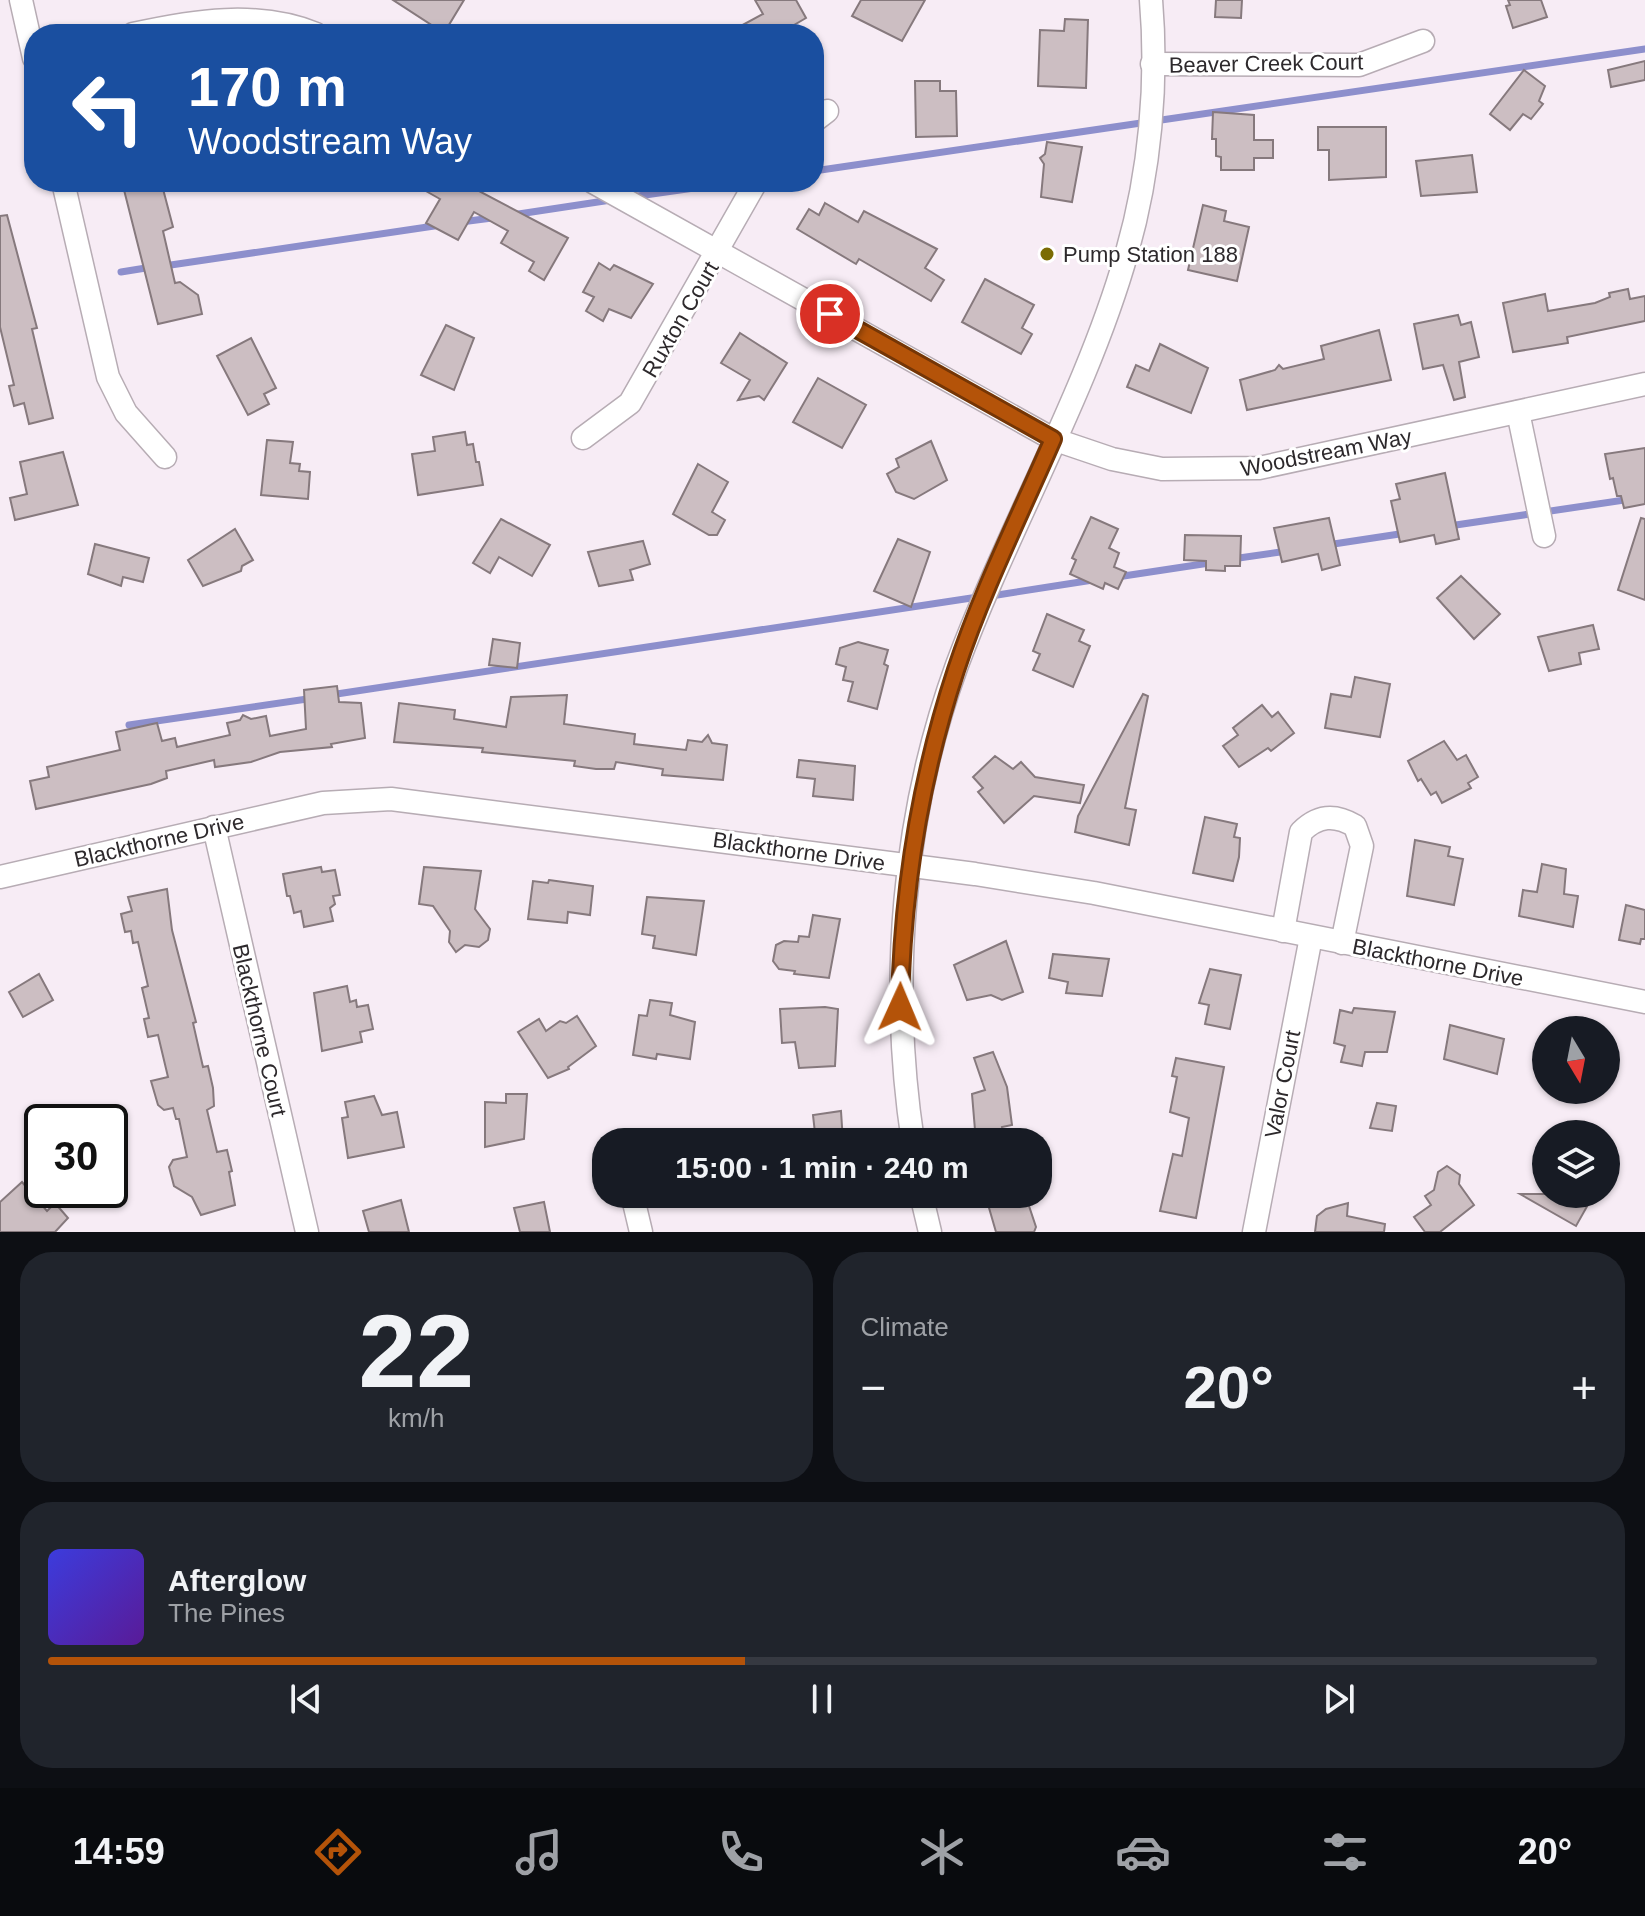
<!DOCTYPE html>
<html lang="en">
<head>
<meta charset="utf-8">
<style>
	:root { --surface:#171b24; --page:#20242c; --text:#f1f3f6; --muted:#9ea1a6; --line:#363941; --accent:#b45309 }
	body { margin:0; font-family:Arial,sans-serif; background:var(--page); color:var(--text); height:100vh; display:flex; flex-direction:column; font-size:30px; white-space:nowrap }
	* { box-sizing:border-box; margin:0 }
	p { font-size:26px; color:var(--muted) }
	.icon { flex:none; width:44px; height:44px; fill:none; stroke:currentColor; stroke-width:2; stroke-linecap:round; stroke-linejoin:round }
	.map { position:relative; height:1232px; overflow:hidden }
	.drawer { display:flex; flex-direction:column; gap:20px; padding:20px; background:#0d0f14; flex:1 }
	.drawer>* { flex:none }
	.hud { position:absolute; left:24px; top:24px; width:800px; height:168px; border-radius:32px; box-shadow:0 2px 6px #0004; background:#1a4fa0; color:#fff; overflow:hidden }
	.needle { width:52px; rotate:170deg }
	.tools { position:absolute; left:1532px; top:1016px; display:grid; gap:16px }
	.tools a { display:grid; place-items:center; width:88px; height:88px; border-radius:50%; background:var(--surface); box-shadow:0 2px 6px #0004; font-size:40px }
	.speed { position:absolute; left:24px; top:1104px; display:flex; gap:16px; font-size:40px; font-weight:700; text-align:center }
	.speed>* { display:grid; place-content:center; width:104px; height:104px; border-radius:50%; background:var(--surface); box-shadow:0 2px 6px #0004; line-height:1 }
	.speed .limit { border:4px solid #111; border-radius:12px; background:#fff; color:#111 }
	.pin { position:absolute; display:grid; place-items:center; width:68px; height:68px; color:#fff; margin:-34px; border:4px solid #fff; border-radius:50%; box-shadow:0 2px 8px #0007 }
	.me { position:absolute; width:88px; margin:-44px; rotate:1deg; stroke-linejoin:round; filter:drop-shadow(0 0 6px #0008) }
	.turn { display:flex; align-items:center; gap:28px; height:168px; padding:0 32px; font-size:36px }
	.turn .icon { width:104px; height:104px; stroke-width:2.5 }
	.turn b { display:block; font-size:56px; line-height:68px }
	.big { font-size:60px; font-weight:800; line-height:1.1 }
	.drawer .tile { flex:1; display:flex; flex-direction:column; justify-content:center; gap:12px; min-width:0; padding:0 28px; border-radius:32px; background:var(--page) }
	.drawer .dial { align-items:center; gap:0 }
	.dial b { font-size:104px; line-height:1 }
	.song { display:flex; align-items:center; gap:24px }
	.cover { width:96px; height:96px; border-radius:12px; background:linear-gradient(135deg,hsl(240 70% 55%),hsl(270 70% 35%)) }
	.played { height:8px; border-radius:4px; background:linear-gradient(90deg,var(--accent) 45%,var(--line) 45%) }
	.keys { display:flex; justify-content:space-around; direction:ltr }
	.heat { display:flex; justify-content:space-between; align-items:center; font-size:44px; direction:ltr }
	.drawer .tiles { flex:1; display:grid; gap:20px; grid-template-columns:1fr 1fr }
	.tile:last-child { grid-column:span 2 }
	.trip { position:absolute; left:592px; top:1128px; width:460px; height:80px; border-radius:32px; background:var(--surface); box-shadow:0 2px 6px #0004; font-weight:800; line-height:80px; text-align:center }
	.dock { display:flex; height:128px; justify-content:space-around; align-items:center; background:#090b0e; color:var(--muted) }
	.dock .icon { width:56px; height:56px }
	.dock .current { color:var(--accent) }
	.dock b { font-size:36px; color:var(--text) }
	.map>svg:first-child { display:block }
</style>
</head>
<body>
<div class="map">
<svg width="1645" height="1232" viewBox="0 0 1645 1232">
	<rect width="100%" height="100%" fill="#f7ecf5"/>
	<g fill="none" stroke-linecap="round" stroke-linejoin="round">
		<g stroke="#8d8fcc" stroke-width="7">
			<path d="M814 171 1645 49"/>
			<path d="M631 197 736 182"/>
			<path d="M512 215 611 200"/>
			<path d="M461 222 492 218"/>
			<path d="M164 266 441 225"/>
			<path d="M121 272 152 267"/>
			<path d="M1449 526 1645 497"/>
			<path d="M1327 545 1406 533"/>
			<path d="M1232 559 1287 551"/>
			<path d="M1117 577 1216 562"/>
			<path d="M991 596 1093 580"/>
			<path d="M330 695 978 597"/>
			<path d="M129 725 314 698"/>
		</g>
	</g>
	<g fill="#ccbec2" stroke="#86797d" stroke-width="2">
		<path d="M393 0H464L444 33Z"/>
		<path d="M755 0H796L806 18 789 28 791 34H726L763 14Z"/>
		<path d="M861 0H925L902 41 852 16Z"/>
		<path d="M1216 0H1242L1241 18 1215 17Z"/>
		<path d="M1508 0H1541L1547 17 1513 28 1506 6 1510 5Z"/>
		<path d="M1065 19 1088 20 1086 88 1038 86 1040 30 1064 31Z"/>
		<path d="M1645 61V80L1611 87 1608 70Z"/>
		<path d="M1524 70 1545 86 1539 101 1543 104 1531 119 1523 114 1510 130 1490 114Z"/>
		<path d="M915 81H940V91H956L957 136 916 137Z"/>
		<path d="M1213 112 1254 115V140H1273V158H1254V170H1221V157L1216 156V139H1212Z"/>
		<path d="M1318 127H1386V177L1329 180V150H1318Z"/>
		<path d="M1047 142 1082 147 1072 202 1041 197 1044 164 1040 158 1045 154Z"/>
		<path d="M1472 155 1477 192 1421 196 1416 161Z"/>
		<path d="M122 182H158L163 189 173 227 163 231 175 283 180 282 198 295 202 314 158 324Z"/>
		<path d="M410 182H462L568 238 544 280 529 271 534 262 501 243 508 231 474 212 458 240 426 223 440 199Z"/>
		<path d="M825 203 858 222 864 211 937 249 925 268 944 280 931 301 859 259 856 264 797 229 809 209 819 215Z"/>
		<path d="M1203 205 1226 211 1224 221 1249 227 1237 281 1188 270Z"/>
		<path d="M7 215 37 328 32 329 53 418 29 424 24 403 14 406 9 386 14 385 0 327V216Z"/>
		<path d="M599 263 610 270 614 265 653 284 631 318 609 309 603 321 586 311 594 297 583 292Z"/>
		<path d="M985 279 1034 305 1022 328 1032 334 1021 354 962 322Z"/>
		<path d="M1628 289 1630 299 1645 296V321L1567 337 1568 343 1513 352 1503 303 1545 294 1548 311 1595 303 1610 297 1609 293Z"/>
		<path d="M1458 315 1461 325 1471 322 1479 357 1459 362 1465 397 1454 400 1443 365 1423 369 1414 324Z"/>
		<path d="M446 325 474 338 454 390 421 375Z"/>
		<path d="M1379 330 1391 380 1247 410 1240 380 1275 370 1279 365 1283 369 1324 359 1321 346Z"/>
		<path d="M740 333 787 363 764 400 759 396 738 400 750 380 721 363Z"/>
		<path d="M251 338 276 388 264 394 269 404 248 415 217 356Z"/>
		<path d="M1160 344 1208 368 1191 413 1127 387 1136 365 1149 371Z"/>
		<path d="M818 378 866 405 842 448 793 422Z"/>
		<path d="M465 432 467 445 473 444 476 462H479L483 485 418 495 412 454 435 451 433 437Z"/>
		<path d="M267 440 293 442 290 463 300 464 299 471 310 472 308 499 261 495Z"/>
		<path d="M931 441 947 480 914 499 896 492 887 474 899 467 896 459Z"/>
		<path d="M1645 448V504L1624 508 1621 496H1617L1613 478 1610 479 1605 454Z"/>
		<path d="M63 452 78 505 15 520 10 498 27 494 20 462Z"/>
		<path d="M698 464 728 482 712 512 725 520 717 535H709L673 514Z"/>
		<path d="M1445 473 1459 539 1436 544 1434 535 1400 542 1391 501 1400 499 1396 484Z"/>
		<path d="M1091 517 1118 529 1109 548 1119 553 1114 567 1126 572 1118 589 1105 583 1103 589 1070 574 1076 560 1072 558Z"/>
		<path d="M1329 518 1340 565 1322 570 1318 554 1282 562 1274 528Z"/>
		<path d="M1641 518 1645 519V600L1618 590Z"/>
		<path d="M501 519 550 545 532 576 499 557 490 573 473 563Z"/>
		<path d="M235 529 253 560 242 566 241 571 203 586 188 560Z"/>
		<path d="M1185 535 1241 536 1240 566H1225V571L1206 570V561L1184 560Z"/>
		<path d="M898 539 930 552 911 607 874 591Z"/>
		<path d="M643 541 650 564 630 570 633 580 599 586 588 552Z"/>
		<path d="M95 544 149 558 143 582 123 577 121 586 88 574Z"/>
		<path d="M1461 576 1500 614 1474 639 1437 598Z"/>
		<path d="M1047 614 1084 630 1079 641 1090 646 1073 687 1033 670 1040 654 1033 651Z"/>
		<path d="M1593 625 1599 649 1579 653 1581 664 1549 671 1538 637Z"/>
		<path d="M493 639 520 643 517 668 489 665Z"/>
		<path d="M858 642 888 650 884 664 888 666 877 709 848 701 853 682 843 680 846 667 836 664 840 648Z"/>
		<path d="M1355 677 1390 684 1380 737 1325 728 1331 694 1351 697Z"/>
		<path d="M337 686 339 702 361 703 365 738 331 744 332 747 280 752 251 762 215 767 214 760 166 771 167 778 151 784 36 809 30 781 49 777 47 767 120 750 116 732 157 723 162 741 175 738 177 747 230 735 227 723 240 720 243 715 251 719 266 716 270 736 306 729 304 690Z"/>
		<path d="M1143 694 1148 696 1125 808 1136 810 1129 845 1075 832 1078 816Z"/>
		<path d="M567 695 564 724 635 734 634 744 686 750 688 740 702 742 708 735 712 743 727 745 723 780 662 775 663 769 616 762 614 769H596L574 766 575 761 482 752 483 748 394 742 399 703 455 710 454 719 506 727 511 697Z"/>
		<path d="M1262 705 1272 717 1278 712 1294 733 1271 751 1268 748 1239 767 1223 746 1238 735 1233 728Z"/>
		<path d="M1444 741 1457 760 1466 755 1478 777 1468 783 1471 788 1442 803 1436 792 1431 795 1421 779 1418 781 1408 761Z"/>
		<path d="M995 756 1013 769 1021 762 1035 777 1084 785 1080 803 1034 796 1004 823 978 792 983 788 973 777Z"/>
		<path d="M799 760 855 766 853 800 813 796 815 779 797 777Z"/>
		<path d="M1205 817 1237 824 1234 837 1240 838 1239 857 1233 881 1193 873Z"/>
		<path d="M1415 840 1450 847 1448 856 1463 859 1454 905 1407 896Z"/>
		<path d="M1542 864 1566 869 1564 894 1578 896 1573 927 1519 916 1523 890 1537 892Z"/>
		<path d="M321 867 322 872 335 870 340 895 333 896 335 904 330 908 333 921 304 927 301 911 294 913 290 896H287L283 874Z"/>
		<path d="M424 867 481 871 475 909 490 929 488 940 479 947 465 945 456 952 449 942 450 931 433 906 419 904Z"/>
		<path d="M549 880 593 886 590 915 568 912 567 923 528 919 533 881 548 883Z"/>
		<path d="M167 889 172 930 196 1022 193 1023 203 1067 208 1066 213 1088 214 1106 207 1110 217 1152 227 1150 232 1171 229 1172 235 1205 201 1215 192 1197 174 1186 169 1167 173 1160 187 1157 179 1119H176L173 1108 164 1110 158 1105 151 1081 168 1077 158 1035 148 1037 144 1019 149 1018 142 988 148 986 138 942 133 943 131 931 125 932 121 914 132 911 128 897Z"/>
		<path d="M647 897 704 901 696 955 653 948 655 936 642 934Z"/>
		<path d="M1626 905 1645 910V939H1641L1640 944 1619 940Z"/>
		<path d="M813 915 840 919 829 978 794 974 795 971 779 969 773 961 776 945 784 941 798 942 799 936 809 937Z"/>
		<path d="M1006 941 1023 992 1002 1000 991 995 967 1000 954 965Z"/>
		<path d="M1053 954 1109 959 1102 996 1066 993 1068 982 1049 978Z"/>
		<path d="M1210 969 1241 975 1230 1029 1205 1024 1209 1005 1199 1003Z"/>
		<path d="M39 974 53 1000 23 1017 9 992Z"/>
		<path d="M347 986 350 1002 356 1000 357 1007 368 1005 373 1029 360 1032 362 1042 322 1051 314 993Z"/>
		<path d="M650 1000 672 1003 670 1015 695 1022 690 1059 657 1054 656 1059 633 1055 639 1015 647 1016Z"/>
		<path d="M825 1007 838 1009 835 1066 799 1068 795 1042 782 1043 780 1009Z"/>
		<path d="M1354 1008 1395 1012 1387 1052H1365L1362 1066 1341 1062 1345 1046 1334 1043 1340 1010 1352 1013Z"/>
		<path d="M577 1016 596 1046 568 1067 569 1069 548 1078 518 1032 539 1019 546 1031 560 1021 566 1023Z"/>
		<path d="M1450 1025 1504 1039 1497 1074 1444 1059Z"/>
		<path d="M993 1052 1007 1087 1012 1125 1002 1127 1004 1142H976L972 1094 985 1090 974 1058Z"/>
		<path d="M1176 1058 1224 1067 1196 1218 1160 1211 1173 1154 1182 1156 1189 1118 1170 1112 1177 1077 1172 1076Z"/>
		<path d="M506 1094H527L524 1139 485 1147V1102L506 1103Z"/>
		<path d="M374 1096 382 1115 397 1112 404 1147 348 1158 342 1118 348 1117 345 1102Z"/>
		<path d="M1377 1103 1396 1106 1392 1131 1370 1128Z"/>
		<path d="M841 1111 843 1142H816L813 1115Z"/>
		<path d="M1447 1166 1460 1175 1459 1184 1474 1205 1440 1232H1425L1414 1217 1431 1205 1425 1196 1434 1190 1438 1172Z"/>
		<path d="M22 1182 47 1211 55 1203 68 1218 55 1232H0V1202Z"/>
		<path d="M985 1194H1025L1036 1227 1034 1232H996Z"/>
		<path d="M1520 1194H1594L1576 1226Z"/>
		<path d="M401 1200 409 1232H369L363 1211Z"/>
		<path d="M544 1202 550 1232H520L514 1208Z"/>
		<path d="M1348 1203 1347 1216 1385 1224 1384 1232H1315L1317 1216 1326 1209Z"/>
	</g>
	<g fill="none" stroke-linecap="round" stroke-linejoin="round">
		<defs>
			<g id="minor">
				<path d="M21 0 34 58"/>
				<path d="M133 34C192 21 258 10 316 34"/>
				<path d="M1152 64 1359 65 1423 41"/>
				<path d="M814 121 827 111"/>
				<path d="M63 182 108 377 126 413 165 457"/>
				<path d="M593 182 1053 439 1112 459 1162 469 1259 468 1645 384"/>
				<path d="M1518 412 1544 536"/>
				<path d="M583 438 630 403 756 182"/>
				<path d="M214 827 307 1232"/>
				<path d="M0 877 323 803 391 799 975 874 1094 893 1645 1002"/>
				<path d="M1283 931 1301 832C1318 815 1335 814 1355 826L1362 846 1342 943"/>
				<path d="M913 1142C889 984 902 816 957 665 1008 528 1088 391 1127 252 1150 172 1158 83 1151 0"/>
				<path d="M632 1194 641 1232"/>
				<path d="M921 1194 930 1232"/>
				<path d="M1254 1232 1311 937"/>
			</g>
		</defs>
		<use href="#minor" stroke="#b7acb4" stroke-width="25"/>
		<use href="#minor" stroke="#fff" stroke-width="22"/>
	</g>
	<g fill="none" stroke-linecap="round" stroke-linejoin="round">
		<defs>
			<path id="route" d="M830 314 1053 439C1020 515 982 591 956 670 920 779 902 892 900 1007"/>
		</defs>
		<use href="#route" stroke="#753606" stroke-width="20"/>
		<use href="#route" stroke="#b45309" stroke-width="14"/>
	</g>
	<circle fill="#7b6b04" stroke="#fff" stroke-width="3" cx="1047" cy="254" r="8"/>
	<g text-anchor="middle" stroke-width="6" stroke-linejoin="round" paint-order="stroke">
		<g font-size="22" fill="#2d292c" stroke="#fff">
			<text transform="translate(1266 63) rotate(-1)" y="8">Beaver Creek Court</text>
			<text transform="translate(680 319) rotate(-60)" y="8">Ruxton Court</text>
			<text transform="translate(1326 452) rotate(-11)" y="8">Woodstream Way</text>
			<text transform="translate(159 840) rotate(-13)" y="8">Blackthorne Drive</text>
			<text transform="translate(799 851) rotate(8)" y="8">Blackthorne Drive</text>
			<text transform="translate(1438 962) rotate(11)" y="8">Blackthorne Drive</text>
			<text transform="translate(260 1030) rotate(77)" y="8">Blackthorne Court</text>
			<text transform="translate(1282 1084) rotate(-79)" y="8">Valor Court</text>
		</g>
		<g font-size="22" fill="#2d292c" stroke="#fff" text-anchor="start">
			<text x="1063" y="262">Pump Station 188</text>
		</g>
	</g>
</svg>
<div class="tools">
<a><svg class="needle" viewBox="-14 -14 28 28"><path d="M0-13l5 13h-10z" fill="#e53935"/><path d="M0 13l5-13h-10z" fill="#9ea1a6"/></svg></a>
<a><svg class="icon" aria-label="layers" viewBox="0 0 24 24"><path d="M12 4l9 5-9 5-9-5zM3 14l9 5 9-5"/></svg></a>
</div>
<div class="speed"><div class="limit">30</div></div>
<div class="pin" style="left:830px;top:314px;background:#d93025"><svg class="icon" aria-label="arrive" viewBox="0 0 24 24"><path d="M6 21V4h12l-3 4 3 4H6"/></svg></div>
<svg class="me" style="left:900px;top:1007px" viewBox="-20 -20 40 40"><path d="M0-17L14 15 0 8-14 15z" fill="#b45309" stroke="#fff" stroke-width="4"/></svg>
<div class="trip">15:00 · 1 min · 240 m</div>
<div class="hud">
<div class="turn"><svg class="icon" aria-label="left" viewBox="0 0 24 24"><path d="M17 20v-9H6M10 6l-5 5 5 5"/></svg><div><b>170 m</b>Woodstream Way</div></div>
</div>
</div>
<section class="drawer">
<div class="tiles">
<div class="tile dial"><b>22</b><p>km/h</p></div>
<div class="tile"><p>Climate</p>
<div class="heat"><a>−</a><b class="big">20°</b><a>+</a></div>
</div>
<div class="tile">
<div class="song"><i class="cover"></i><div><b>Afterglow</b><p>The Pines</p></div></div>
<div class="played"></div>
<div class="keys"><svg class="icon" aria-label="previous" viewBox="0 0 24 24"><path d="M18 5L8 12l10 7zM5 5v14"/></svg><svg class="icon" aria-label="pause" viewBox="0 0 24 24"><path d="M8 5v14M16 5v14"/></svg><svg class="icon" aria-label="next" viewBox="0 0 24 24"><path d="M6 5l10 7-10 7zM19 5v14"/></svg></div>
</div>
</div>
</section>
<nav class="dock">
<b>14:59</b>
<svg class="icon current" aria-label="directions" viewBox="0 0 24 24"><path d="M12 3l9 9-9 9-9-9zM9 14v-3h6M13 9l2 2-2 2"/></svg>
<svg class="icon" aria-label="music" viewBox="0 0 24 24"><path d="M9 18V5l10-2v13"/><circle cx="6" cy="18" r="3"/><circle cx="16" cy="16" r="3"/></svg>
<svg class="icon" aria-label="phone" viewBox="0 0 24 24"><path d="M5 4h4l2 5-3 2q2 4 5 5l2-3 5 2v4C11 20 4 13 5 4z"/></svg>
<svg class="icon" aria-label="climate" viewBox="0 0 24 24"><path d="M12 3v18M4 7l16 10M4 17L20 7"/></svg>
<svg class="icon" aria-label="car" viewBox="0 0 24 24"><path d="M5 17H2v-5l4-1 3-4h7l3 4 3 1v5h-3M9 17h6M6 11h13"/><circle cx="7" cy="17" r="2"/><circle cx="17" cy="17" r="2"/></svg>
<svg class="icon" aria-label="filters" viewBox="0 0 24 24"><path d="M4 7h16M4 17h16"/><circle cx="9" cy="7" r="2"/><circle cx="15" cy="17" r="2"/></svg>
<b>20°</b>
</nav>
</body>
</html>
